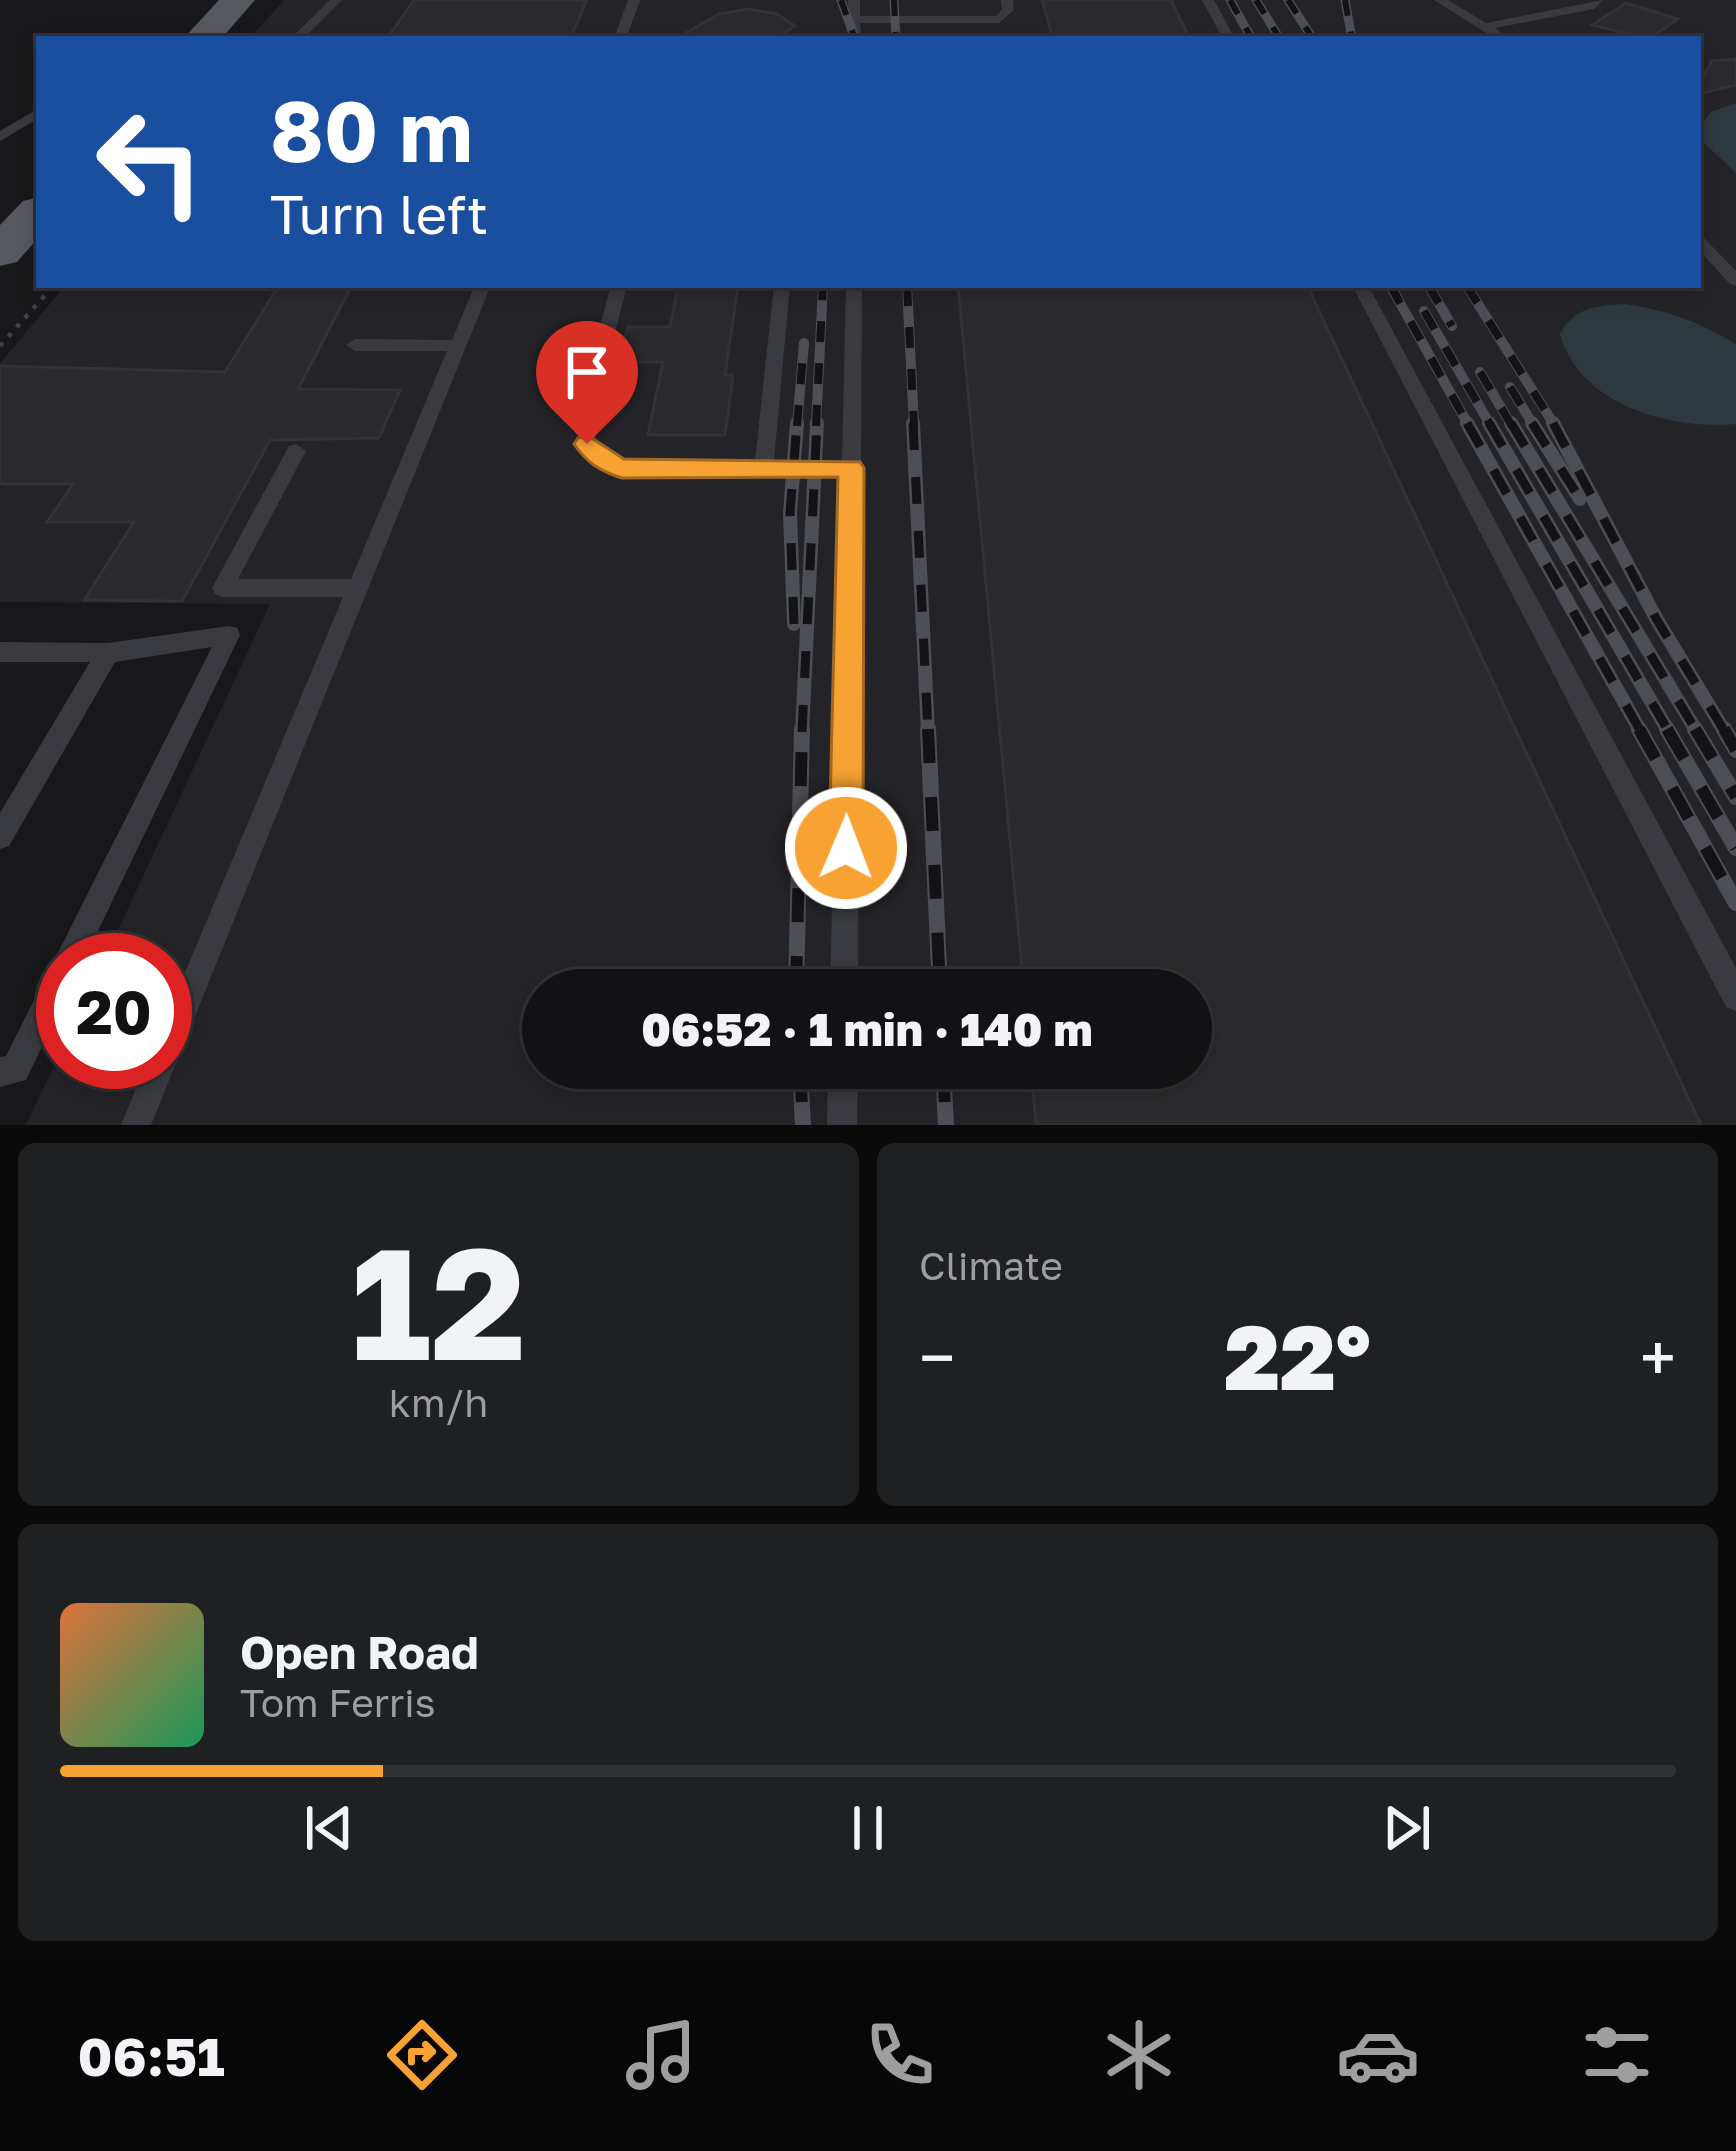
<!DOCTYPE html>
<html lang="en">
<head>
<meta charset="utf-8">
<style>
	:root { --surface:#121214; --page:#1f2022; --text:#f1f3f6; --muted:#9c9ea0; --line:#313234; --accent:#f8a233 }
	body { margin:0; font-family:"Golos Text",sans-serif; background:var(--page); color:var(--text); height:100vh; display:flex; flex-direction:column; font-size:45px; white-space:nowrap }
	* { box-sizing:border-box; margin:0 }
	p { font-size:39px; color:var(--muted) }
	.icon { flex:none; width:66px; height:66px; fill:none; stroke:currentColor; stroke-width:2; stroke-linecap:round; stroke-linejoin:round }
	.map { position:relative; height:1125px; overflow:hidden }
	.side { display:flex; flex-direction:column; gap:18px; padding:18px; background:#0a0a0b; flex:1 }
	.side>* { flex:none }
	.top-card { position:absolute; left:36px; top:36px; width:1665px; height:252px; border-radius:0px; box-shadow:0 6px 18px #0003,0 0 0 3px var(--line); background:#1a4fa0; color:#fff; overflow:hidden }
	.speed { position:absolute; left:36px; top:933px; display:flex; gap:24px; font-size:60px; font-weight:700; text-align:center }
	.speed>* { display:grid; place-content:center; width:156px; height:156px; border-radius:50%; background:var(--surface); box-shadow:0 6px 18px #0003,0 0 0 3px var(--line); line-height:1 }
	.speed .limit { border:18px solid #d22; background:#fff; color:#111 }
	.pin { position:absolute; display:grid; place-items:center; width:102px; height:102px; color:#fff; margin:-123px -51px; border-radius:50% 50% 50% 0; rotate:-45deg; box-shadow:0 0 12px #0007 }
	.pin .icon { rotate:45deg }
	.me { position:absolute; width:132px; margin:-66px; rotate:1deg; stroke-linejoin:round; filter:drop-shadow(0 0 9px #0008) }
	.turn { display:flex; align-items:center; gap:42px; height:252px; padding:0 36px; font-size:54px }
	.turn .icon { width:156px; height:156px; stroke-width:2.5 }
	.turn b { display:block; font-size:84px; line-height:102px }
	.big { font-size:90px; font-weight:800; line-height:1.1 }
	.side .tile { flex:1; display:flex; flex-direction:column; justify-content:center; gap:18px; min-width:0; padding:0 42px; border-radius:18px; background:var(--page) }
	.side .dial { align-items:center; gap:0 }
	.dial b { font-size:156px; line-height:1 }
	.song { display:flex; align-items:center; gap:36px }
	.cover { width:144px; height:144px; border-radius:18px; background:linear-gradient(135deg,hsl(20 70% 55%),hsl(150 70% 35%)) }
	.played { height:12px; border-radius:6px; background:linear-gradient(90deg,var(--accent) 20%,var(--line) 20%) }
	.keys { display:flex; justify-content:space-around; direction:ltr }
	.heat { display:flex; justify-content:space-between; align-items:center; font-size:66px; direction:ltr }
	.side .tiles { flex:1; display:grid; gap:18px; grid-template-columns:1fr 1fr }
	.tile:last-child { grid-column:span 2 }
	.trip { position:absolute; left:522px; top:969px; width:690px; height:120px; border-radius:60px; background:var(--surface); box-shadow:0 6px 18px #0003,0 0 0 3px var(--line); font-weight:800; line-height:120px; text-align:center }
	.tabs { display:flex; height:192px; justify-content:space-around; align-items:center; background:#070708; color:var(--muted) }
	.tabs .icon { width:84px; height:84px }
	.tabs .selected { color:var(--accent) }
	.tabs b { font-size:54px; color:var(--text) }
	.map>svg:first-child { display:block }
</style>
</head>
<body>
<div class="map">
<svg width="1736" height="1125" viewBox="0 0 1736 1125">
	<rect width="100%" height="100%" fill="#18181a"/>
	<path fill="#242428" fill-rule="evenodd" d="M284 0H1736V1125H26L63 1047V1062H165V960H104L270 604 0 602V363L66 285H1698V39H249ZM543 990H1191V1068H543Z"/>
	<g fill="#2d393f">
		<path d="M1736 103V173L1703 142 1700 125 1711 112Z"/>
		<path d="M1625 304C1666 310 1700 322 1736 344V424C1671 430 1579 405 1560 334 1575 307 1595 306 1625 304Z"/>
	</g>
	<g fill="#2b2b2e" stroke="#323237" stroke-width="3">
		<path d="M414 0H587L570 39H387Z"/>
		<path d="M1042 0H1171L1190 39H1053Z"/>
		<path d="M1626 3 1678 19 1649 39 1592 25Z"/>
		<path d="M749 9 777 14 795 26 775 39H676L719 14Z"/>
		<path d="M1736 59V85L1698 94V85L1712 61Z"/>
		<path d="M279 285H352L298 389 400 390 379 438 270 440 182 601 84 600 134 522H47L73 484H0V366L225 372Z"/>
		<path d="M678 285H738L725 375H733L725 435H648L663 362H619L628 327H670Z"/>
		<path d="M958 285H1307L1701 1125H1036L1031 1068H1191V990H1024Z"/>
	</g>
	<g fill="none" stroke-linecap="round" stroke-linejoin="round">
		<path stroke="#3f4247" stroke-width="4.5" stroke-dasharray="4.5 8" stroke-linecap="butt" d="M0 346 54 285"/>
		<g fill="#393b40" fill-rule="evenodd">
			<path d="M330 0H342L303 39H290Z"/>
			<path d="M628 0H640L626 39H614Z"/>
			<path d="M848 0H860V16H996L1002 9 1001 0H1013L1014 10 999 23H860L861 39H849Z"/>
			<path d="M1202 0H1214L1235 39H1223Z"/>
			<path d="M1434 0H1448L1486 23 1603 0 1594 9 1495 28 1510 39H1496Z"/>
			<path d="M39 108V118L0 141V131Z"/>
			<path d="M1698 235 1703 237 1736 271V286L1730 284 1698 249Z"/>
			<path d="M475 285H491L151 1125H121L147 1062H165V1020L343 597H223L215 594 212 588 289 446 296 444 306 451 238 579H351L447 351H355L346 345 355 339 452 340Z"/>
			<path d="M611 285H627L591 428 603 449 624 462 755 461 774 285H790L774 461H842L846 285H862L858 990H830L842 475 622 476C596 467 582 454 573 428Z"/>
			<path d="M1352 285H1368L1736 968V1011L1726 1007Z"/>
			<path d="M229 626 237 628 240 635 84 960H63V1002L26 1080 0 1087V1057L6 1056 212 647 115 662 9 846 0 849V813L90 662H0V642L108 643Z"/>
			<path d="M828 1068H858L857 1125H827Z"/>
		</g>
		<g fill="#55585f" fill-rule="evenodd">
			<path d="M219 0H255L221 39H183Z"/>
			<path d="M39 197V237L17 262 0 266V225L23 201Z"/>
		</g>
		<defs>
			<g id="rail-far3">
				<path d="M841 0 855 39"/>
				<path d="M894 0 896 39"/>
				<path d="M1230 0 1252 39"/>
				<path d="M1256 0 1280 39"/>
				<path d="M1288 0 1313 39"/>
				<path d="M1345 0 1352 39"/>
			</g>
			<g id="rail-far2">
				<path d="M907 285 914 426"/>
				<path d="M1390 285 1469 426"/>
				<path d="M1428 285 1452 326"/>
				<path d="M1466 285 1555 426"/>
				<path d="M1424 311 1491 426"/>
				<path d="M1480 372 1512 426"/>
				<path d="M1510 387 1534 426"/>
				<path d="M797 426 804 343"/>
				<path d="M816 426 823 285"/>
			</g>
			<g id="rail-far1">
				<path d="M913 423 928 732"/>
				<path d="M1467 423 1641 732"/>
				<path d="M1489 423 1669 732"/>
				<path d="M1511 423 1697 732"/>
				<path d="M1532 423 1580 499"/>
				<path d="M1553 423 1657 620 1725 732"/>
				<path d="M794 624 790 513 797 423"/>
				<path d="M802 732 817 423"/>
			</g>
			<g id="rail">
				<path d="M928 729 940 990"/>
				<path d="M1639 729 1736 903"/>
				<path d="M1667 729 1736 848"/>
				<path d="M1695 729 1736 797"/>
				<path d="M1724 729 1736 750"/>
				<path d="M796 990 802 729"/>
				<path d="M800 1068 803 1125"/>
				<path d="M943 1068 946 1125"/>
			</g>
		</defs>
		<use href="#rail-far3" stroke="#4c4f55" stroke-width="9"/>
		<use href="#rail-far2" stroke="#4c4f55" stroke-width="10"/>
		<use href="#rail-far1" stroke="#4c4f55" stroke-width="14"/>
		<use href="#rail" stroke="#4c4f55" stroke-width="16"/>
		<use href="#rail-far3" stroke="#131315" stroke-width="6" stroke-dasharray="16" stroke-linecap="butt"/>
		<use href="#rail-far2" stroke="#131315" stroke-width="8" stroke-dasharray="21" stroke-linecap="butt"/>
		<use href="#rail-far1" stroke="#131315" stroke-width="9" stroke-dasharray="27" stroke-linecap="butt"/>
		<use href="#rail" stroke="#131315" stroke-width="12" stroke-dasharray="34" stroke-linecap="butt"/>
	</g>
	<path fill="#f8a233" stroke="#a16921" stroke-width="3" d="M587 435 624 459 860 462 864 468 863 848 858 859 846 864 834 859 829 848 838 477 622 478C600 471 587 463 574 444L578 438Z"/>
</svg>
<div class="speed"><div class="limit">20</div></div>
<div class="pin" style="left:587px;top:444px;background:#d93025"><svg class="icon" aria-label="arrive" viewBox="0 0 24 24"><path d="M6 21V4h12l-3 4 3 4H6"/></svg></div>
<svg class="me" style="left:846px;top:848px" viewBox="-20 -20 40 40"><circle r="17" fill="#f8a233" stroke="#fff" stroke-width="3"/><path d="M0-11L8 9 0 5-8 9z" fill="#fff"/></svg>
<div class="trip">06:52 · 1 min · 140 m</div>
<div class="top-card">
<div class="turn"><svg class="icon" aria-label="left" viewBox="0 0 24 24"><path d="M17 20v-9H6M10 6l-5 5 5 5"/></svg><div><b>80 m</b>Turn left</div></div>
</div>
</div>
<section class="side">
<div class="tiles">
<div class="tile dial"><b>12</b><p>km/h</p></div>
<div class="tile"><p>Climate</p>
<div class="heat"><a>−</a><b class="big">22°</b><a>+</a></div>
</div>
<div class="tile">
<div class="song"><i class="cover"></i><div><b>Open Road</b><p>Tom Ferris</p></div></div>
<div class="played"></div>
<div class="keys"><svg class="icon" aria-label="previous" viewBox="0 0 24 24"><path d="M18 5L8 12l10 7zM5 5v14"/></svg><svg class="icon" aria-label="pause" viewBox="0 0 24 24"><path d="M8 5v14M16 5v14"/></svg><svg class="icon" aria-label="next" viewBox="0 0 24 24"><path d="M6 5l10 7-10 7zM19 5v14"/></svg></div>
</div>
</div>
</section>
<nav class="tabs">
<b>06:51</b>
<svg class="icon selected" aria-label="directions" viewBox="0 0 24 24"><path d="M12 3l9 9-9 9-9-9zM9 14v-3h6M13 9l2 2-2 2"/></svg>
<svg class="icon" aria-label="music" viewBox="0 0 24 24"><path d="M9 18V5l10-2v13"/><circle cx="6" cy="18" r="3"/><circle cx="16" cy="16" r="3"/></svg>
<svg class="icon" aria-label="phone" viewBox="0 0 24 24"><path d="M5 4h4l2 5-3 2q2 4 5 5l2-3 5 2v4C11 20 4 13 5 4z"/></svg>
<svg class="icon" aria-label="climate" viewBox="0 0 24 24"><path d="M12 3v18M4 7l16 10M4 17L20 7"/></svg>
<svg class="icon" aria-label="car" viewBox="0 0 24 24"><path d="M5 17H2v-5l4-1 3-4h7l3 4 3 1v5h-3M9 17h6M6 11h13"/><circle cx="7" cy="17" r="2"/><circle cx="17" cy="17" r="2"/></svg>
<svg class="icon" aria-label="filters" viewBox="0 0 24 24"><path d="M4 7h16M4 17h16"/><circle cx="9" cy="7" r="2"/><circle cx="15" cy="17" r="2"/></svg>
</nav>
</body>
</html>
